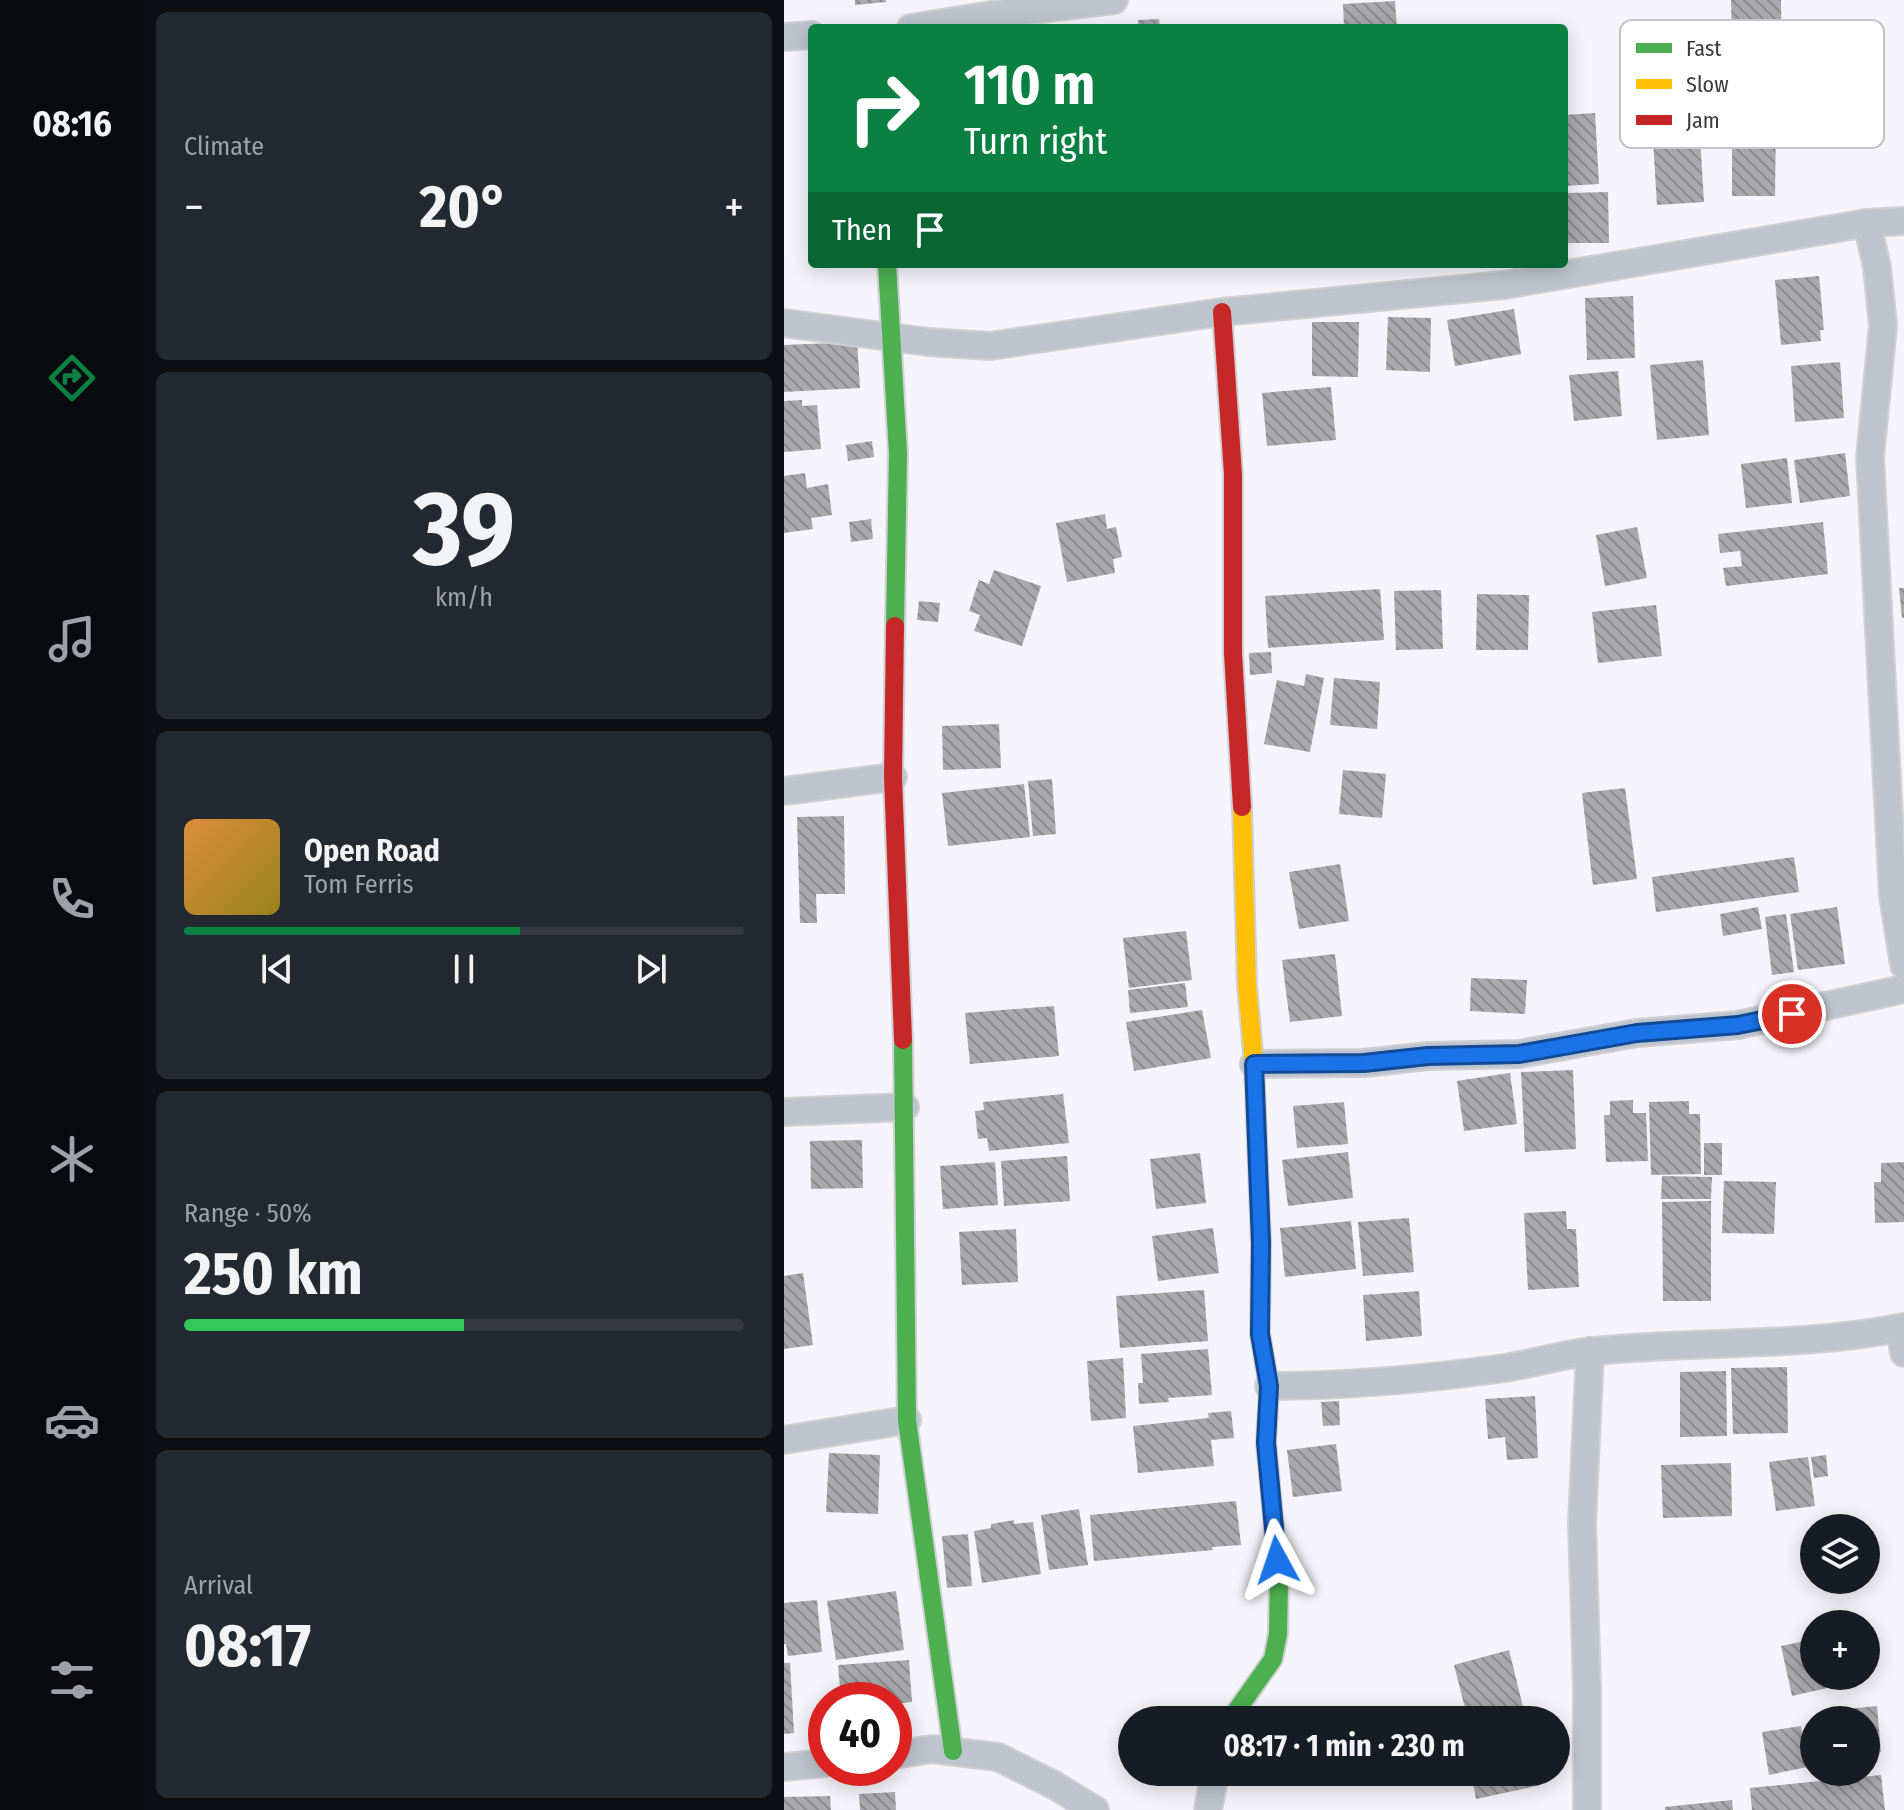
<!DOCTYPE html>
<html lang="en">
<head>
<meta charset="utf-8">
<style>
	:root { --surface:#171b24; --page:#242831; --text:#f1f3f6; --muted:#9ea1a6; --line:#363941; --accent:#0b8043 }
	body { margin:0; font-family:"Fira Sans Condensed",sans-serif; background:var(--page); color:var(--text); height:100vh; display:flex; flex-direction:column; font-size:30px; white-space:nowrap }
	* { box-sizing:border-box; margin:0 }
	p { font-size:26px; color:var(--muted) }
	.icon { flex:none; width:44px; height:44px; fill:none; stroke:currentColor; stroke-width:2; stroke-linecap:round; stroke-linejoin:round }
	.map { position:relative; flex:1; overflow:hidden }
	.drawer { display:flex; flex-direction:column; gap:12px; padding:12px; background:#0d0f14; width:640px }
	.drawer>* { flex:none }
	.guide { position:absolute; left:24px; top:24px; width:760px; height:244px; border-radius:8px; box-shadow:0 4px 20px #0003; background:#0b8043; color:#fff; overflow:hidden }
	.buttons { position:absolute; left:1016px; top:1514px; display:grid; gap:16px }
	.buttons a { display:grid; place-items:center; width:80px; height:80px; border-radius:50%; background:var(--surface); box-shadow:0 4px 20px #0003; font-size:40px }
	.speed { position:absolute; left:24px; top:1682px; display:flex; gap:16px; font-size:40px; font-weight:700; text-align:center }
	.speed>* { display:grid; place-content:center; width:104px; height:104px; border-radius:50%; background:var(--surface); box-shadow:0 4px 20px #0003; line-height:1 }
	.speed .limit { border:12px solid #d22; background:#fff; color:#111 }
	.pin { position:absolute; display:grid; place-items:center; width:68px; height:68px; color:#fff; margin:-34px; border:4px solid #fff; border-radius:50%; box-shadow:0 2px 8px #0007 }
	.me { position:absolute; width:88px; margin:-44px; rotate:355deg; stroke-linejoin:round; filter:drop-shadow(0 0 6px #0008) }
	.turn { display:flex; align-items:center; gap:28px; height:168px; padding:0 24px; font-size:36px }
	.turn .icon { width:104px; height:104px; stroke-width:2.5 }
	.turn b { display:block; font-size:56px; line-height:68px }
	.then { display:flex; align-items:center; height:76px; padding:0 24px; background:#0003; gap:16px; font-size:30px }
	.big { font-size:60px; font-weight:700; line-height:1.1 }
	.drawer .card { flex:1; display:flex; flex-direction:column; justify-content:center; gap:12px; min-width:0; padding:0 28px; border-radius:12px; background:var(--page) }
	.drawer .dial { align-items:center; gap:0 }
	.dial b { font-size:104px; line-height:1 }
	.song { display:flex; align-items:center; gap:24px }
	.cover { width:96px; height:96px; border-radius:12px; background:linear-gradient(135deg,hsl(30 70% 55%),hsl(50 70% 35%)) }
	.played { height:8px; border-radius:4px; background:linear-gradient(90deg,var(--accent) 60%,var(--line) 60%) }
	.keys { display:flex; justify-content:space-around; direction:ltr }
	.heat { display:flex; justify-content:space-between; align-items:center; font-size:44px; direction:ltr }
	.charge { height:12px; border-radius:6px; background:linear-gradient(90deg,#34c759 50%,var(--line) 0) }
	.trip { position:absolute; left:334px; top:1706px; width:452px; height:80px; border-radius:40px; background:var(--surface); box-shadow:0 4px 20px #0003; font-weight:700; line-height:80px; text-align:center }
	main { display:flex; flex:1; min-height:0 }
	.menu { display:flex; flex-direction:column; width:144px; justify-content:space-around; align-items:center; background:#090b0e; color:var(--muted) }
	.menu .icon { width:56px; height:56px }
	.menu .selected { color:var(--accent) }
	.menu b { font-size:36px; color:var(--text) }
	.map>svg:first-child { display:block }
</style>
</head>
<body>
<main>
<nav class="menu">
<b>08:16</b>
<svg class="icon selected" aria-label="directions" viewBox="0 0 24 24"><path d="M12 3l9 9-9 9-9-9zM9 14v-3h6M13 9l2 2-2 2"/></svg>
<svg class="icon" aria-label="music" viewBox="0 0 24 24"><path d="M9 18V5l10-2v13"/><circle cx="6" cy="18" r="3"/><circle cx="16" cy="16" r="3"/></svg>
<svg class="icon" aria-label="phone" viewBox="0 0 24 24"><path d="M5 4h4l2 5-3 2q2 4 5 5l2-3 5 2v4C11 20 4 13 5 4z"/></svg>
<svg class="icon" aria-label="climate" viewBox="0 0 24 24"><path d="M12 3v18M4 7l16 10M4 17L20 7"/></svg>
<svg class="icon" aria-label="car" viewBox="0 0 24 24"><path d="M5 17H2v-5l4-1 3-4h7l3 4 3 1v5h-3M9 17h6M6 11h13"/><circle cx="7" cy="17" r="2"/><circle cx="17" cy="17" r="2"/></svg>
<svg class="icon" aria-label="filters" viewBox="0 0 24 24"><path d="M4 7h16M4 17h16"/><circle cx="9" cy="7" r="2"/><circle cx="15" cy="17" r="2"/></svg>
</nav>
<section class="drawer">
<div class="card"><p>Climate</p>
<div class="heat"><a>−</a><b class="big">20°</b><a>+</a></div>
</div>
<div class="card dial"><b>39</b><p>km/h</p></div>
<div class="card">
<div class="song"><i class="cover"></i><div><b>Open Road</b><p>Tom Ferris</p></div></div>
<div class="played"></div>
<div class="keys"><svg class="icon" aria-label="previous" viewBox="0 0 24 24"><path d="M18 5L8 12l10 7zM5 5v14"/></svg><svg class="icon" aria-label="pause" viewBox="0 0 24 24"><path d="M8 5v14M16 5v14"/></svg><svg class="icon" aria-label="next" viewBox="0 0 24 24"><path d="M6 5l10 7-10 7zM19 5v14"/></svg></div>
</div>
<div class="card"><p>Range · 50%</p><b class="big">250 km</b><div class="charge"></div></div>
<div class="card"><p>Arrival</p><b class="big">08:17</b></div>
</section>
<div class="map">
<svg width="1120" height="1810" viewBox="0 0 1120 1810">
	<defs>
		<pattern id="building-back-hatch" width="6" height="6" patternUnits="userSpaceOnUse" patternTransform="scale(2)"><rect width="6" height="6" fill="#a9a8ac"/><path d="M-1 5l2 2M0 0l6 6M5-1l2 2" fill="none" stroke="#8b8a8d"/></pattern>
	</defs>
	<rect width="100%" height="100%" fill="#f4f4fa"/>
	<g fill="url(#building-back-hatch)">
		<path d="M71 0H102V2L71 5Z"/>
		<path d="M947 0H997L998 80H949Z"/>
		<path d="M611 1 613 28H560L559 4Z"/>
		<path d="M375 19 376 28H354V20Z"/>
		<path d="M479 24 480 28H430V25Z"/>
		<path d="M811 113 815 184 780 186V115Z"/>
		<path d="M948 119 992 120 991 196H948Z"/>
		<path d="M916 137 920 202 873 205 869 140Z"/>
		<path d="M824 192 825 243H780V193Z"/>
		<path d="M1035 276 1040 330H1036L1037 341 997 345 991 280Z"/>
		<path d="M849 296 851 358 803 360 801 298Z"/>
		<path d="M730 309 737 354 671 366 663 320Z"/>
		<path d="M604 317 647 318 646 372 602 370Z"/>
		<path d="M528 322H575L574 377 528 376Z"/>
		<path d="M73 342 76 388 0 392V345Z"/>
		<path d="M919 360 925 435 873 440 866 365Z"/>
		<path d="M1056 362 1060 418 1011 422 1007 366Z"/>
		<path d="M834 371 838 416 790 421 785 375Z"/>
		<path d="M547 387 552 440 483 446 478 393Z"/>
		<path d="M18 400V406L33 405 37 449 0 452V401Z"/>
		<path d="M88 441 90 457 64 461 62 445Z"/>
		<path d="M1061 453 1066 496 1016 503 1010 460Z"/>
		<path d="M1003 458 1008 503 962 508 957 464Z"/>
		<path d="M21 473 23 488 44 484 48 515 27 518 29 529 0 533V476Z"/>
		<path d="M321 514 323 529 332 527 338 557 329 559 331 573 283 582 272 523Z"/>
		<path d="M87 519 89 539 67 542 65 522Z"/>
		<path d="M1039 522 1044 574 942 586 939 568 958 566 956 551 936 553 934 534Z"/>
		<path d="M853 527 863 578 821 586 812 535Z"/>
		<path d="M210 570 257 586 238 646 190 631 196 615 185 611 195 580 205 584Z"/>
		<path d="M1115 588H1120V618H1118Z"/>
		<path d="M596 589 600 640 484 648 481 596Z"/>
		<path d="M657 590 659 649 612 650 610 591Z"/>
		<path d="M693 594 745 595 744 650H692Z"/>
		<path d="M135 601 156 603 154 622 133 620Z"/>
		<path d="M872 605 878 656 814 663 808 612Z"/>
		<path d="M487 652 488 673 466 675 465 653Z"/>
		<path d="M522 674 540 678 526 752 480 744 493 680 520 686Z"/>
		<path d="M550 678 596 682 593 729 546 725Z"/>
		<path d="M215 724 217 768 159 770 158 726Z"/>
		<path d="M559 770 602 774 598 818 555 814Z"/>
		<path d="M268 779 272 834 249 836 244 781Z"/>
		<path d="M240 784 246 837 164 846 158 793Z"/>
		<path d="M841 788 853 879 809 885 798 793Z"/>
		<path d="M60 816 61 894H32L33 923H16L13 817Z"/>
		<path d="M1010 857 1015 892 872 912 868 877Z"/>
		<path d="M556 864 565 921 515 929 505 872Z"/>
		<path d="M974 907 978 929 939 936 936 914Z"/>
		<path d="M1053 907 1061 964 1014 970 1006 914Z"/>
		<path d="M1002 914 1010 972 988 975 981 917Z"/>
		<path d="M402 931 408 980 345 988 339 938Z"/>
		<path d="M551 954 558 1016 506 1022 498 960Z"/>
		<path d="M687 978 743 980 741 1014 686 1011Z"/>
		<path d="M401 983 404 1007 346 1013 344 990Z"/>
		<path d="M270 1006 275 1056 186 1064 181 1013Z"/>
		<path d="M418 1010 427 1058 350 1071 342 1022Z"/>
		<path d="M789 1070 792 1149 741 1152 737 1072Z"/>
		<path d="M726 1073 733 1124 680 1131 673 1081Z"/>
		<path d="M279 1094 285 1143 205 1151 203 1138 194 1139 191 1111 200 1110 199 1102Z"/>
		<path d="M849 1100V1113H862L864 1161 822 1162 820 1115H826V1101Z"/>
		<path d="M905 1101V1114H916L917 1174 867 1175 865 1102Z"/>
		<path d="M560 1102 564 1144 513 1148 509 1106Z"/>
		<path d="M78 1140 79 1188 27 1189 26 1141Z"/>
		<rect x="920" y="1143" width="18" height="32"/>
		<path d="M564 1152 569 1198 504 1206 498 1160Z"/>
		<path d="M416 1153 422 1203 372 1209 366 1159Z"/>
		<path d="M283 1156 286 1201 220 1206 217 1161Z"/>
		<path d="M211 1162 214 1205 159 1209 156 1166Z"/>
		<path d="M1120 1162V1222L1091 1223 1090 1182H1097V1163Z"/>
		<path d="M878 1176 928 1177 927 1199H877Z"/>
		<path d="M940 1181 992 1182 990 1234 938 1233Z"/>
		<path d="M927 1201V1301H879L878 1202Z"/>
		<path d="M782 1211 783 1229H792L795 1287 744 1290 740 1213Z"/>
		<path d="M625 1218 630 1272 579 1276 574 1222Z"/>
		<path d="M567 1221 572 1269 501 1277 496 1228Z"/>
		<path d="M429 1228 435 1273 374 1281 368 1236Z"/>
		<path d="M232 1229 234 1282 178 1285 175 1232Z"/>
		<path d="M19 1273 29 1345 0 1349V1276Z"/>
		<path d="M420 1290 424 1341 336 1348 332 1296Z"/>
		<path d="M635 1291 638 1336 582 1341 579 1295Z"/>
		<path d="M424 1349 428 1395 384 1398 385 1402 355 1404 354 1383H359L357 1354Z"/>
		<path d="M339 1358 342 1418 307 1421 303 1361Z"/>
		<path d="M1003 1367 1004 1433 949 1434 947 1368Z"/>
		<path d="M942 1371 943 1436 896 1437V1372Z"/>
		<path d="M751 1396 754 1458 723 1460 721 1437 704 1439 701 1399Z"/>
		<path d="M555 1401 556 1425 539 1426 537 1402Z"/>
		<path d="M447 1411 450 1438 427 1440 430 1466 354 1473 349 1426 425 1418 424 1413Z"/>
		<path d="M552 1444 558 1491 509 1497 503 1450Z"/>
		<path d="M45 1453 96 1455 94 1514 42 1512Z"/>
		<path d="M1042 1455 1044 1476 1030 1478 1027 1457Z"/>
		<path d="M1024 1457 1031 1506 992 1511 985 1462Z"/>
		<path d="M947 1463 948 1516 879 1518 877 1465Z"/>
		<path d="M452 1501 457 1545 428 1547 429 1550 310 1561 306 1515Z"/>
		<path d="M295 1509 304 1565 265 1570 257 1515Z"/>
		<path d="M230 1520V1524L249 1522 257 1574 198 1583 190 1531 207 1528V1524Z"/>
		<path d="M184 1534 188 1586 163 1588 158 1536Z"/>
		<path d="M112 1591 120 1650 52 1660 43 1601Z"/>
		<path d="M33 1600 38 1652 4 1656 2 1644H0V1603Z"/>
		<path d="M1030 1639V1676H1082L1083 1679 1008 1696 997 1646Z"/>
		<path d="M725 1650 739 1707 684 1720 670 1665Z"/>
		<path d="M125 1660 128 1702 110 1704V1700H57L54 1665Z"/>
		<path d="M0 1663H6L10 1733 0 1734Z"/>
		<path d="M1093 1706 1097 1752 1082 1754V1720H1051V1710Z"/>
		<path d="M1017 1726 1023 1767 985 1775 978 1732Z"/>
		<path d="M687 1772H755L757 1785 692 1799Z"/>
		<path d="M1097 1775 1101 1810H968L966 1788Z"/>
		<path d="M111 1792 112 1810H76L75 1794Z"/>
		<path d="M46 1796 47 1810H0V1797Z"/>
		<path d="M948 1800 949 1810H881V1807Z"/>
	</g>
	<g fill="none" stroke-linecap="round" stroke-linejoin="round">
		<defs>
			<g id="street">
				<path d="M127 28 214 14 330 0"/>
				<path d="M0 37 28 35"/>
				<path d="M1083 223 1093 267 1099 326 1086 457 1109 895 1120 965"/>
				<path d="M0 323 144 342 206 346 438 312 720 285 1083 223 1120 221"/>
				<path d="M0 791 109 777"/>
				<path d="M470 1064 580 1063 644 1056 735 1054 853 1033 954 1025 1120 989"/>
				<path d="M0 1112 121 1107"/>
				<path d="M1116 1328 1120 1353"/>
				<path d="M485 1386C564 1386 642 1379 721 1368 751 1363 780 1354 811 1351 912 1340 1020 1348 1120 1327"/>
				<path d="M0 1440 123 1420"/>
				<path d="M110 1755 148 1749 214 1757 270 1785 311 1810"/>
				<path d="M0 1767 42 1763"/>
				<path d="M424 1810 431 1772"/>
				<path d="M803 1810V1687L798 1523 806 1351"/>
			</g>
			<g id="fast">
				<path d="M103 264 114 453 111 626"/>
				<path d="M119 1040 123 1420 169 1751"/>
				<path d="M446 1720 489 1659 494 1634 495 1580 482 1443 484 1409"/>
			</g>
			<path id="slow" d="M458 807 463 985 470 1064 477 1243 476 1334 485 1386 484 1409"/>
			<g id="jam">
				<path d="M438 312 449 474V653L458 807"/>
				<path d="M111 626 109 777 119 1040"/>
			</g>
		</defs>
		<use href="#street" stroke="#d0d0d4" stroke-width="30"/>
		<use href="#fast" stroke="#d0d0d4" stroke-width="22"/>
		<use href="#slow" stroke="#d0d0d4" stroke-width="22"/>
		<use href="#jam" stroke="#d0d0d4" stroke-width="22"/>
		<use href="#street" stroke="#bec4cd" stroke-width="26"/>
		<use href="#fast" stroke="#4caf50" stroke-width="18"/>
		<use href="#slow" stroke="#ffc107" stroke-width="18"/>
		<use href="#jam" stroke="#c62828" stroke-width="18"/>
	</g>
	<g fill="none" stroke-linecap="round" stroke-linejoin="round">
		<defs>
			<path id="route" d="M493 1560 482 1443 485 1386 476 1334 477 1243 470 1064 580 1063 644 1056 735 1054 853 1033 954 1025 1008 1014"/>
		</defs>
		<use href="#route" stroke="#114b97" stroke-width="20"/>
		<use href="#route" stroke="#1a73e8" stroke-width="14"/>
	</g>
	<rect x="836" y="20" width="264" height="128" rx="12" fill="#fff" stroke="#c4c4c6" stroke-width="2"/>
	<rect x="852" y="43" width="36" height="10" fill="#4caf50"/>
	<rect x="852" y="79" width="36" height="10" fill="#ffc107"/>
	<rect x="852" y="115" width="36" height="10" fill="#c62828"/>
	<g font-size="22" fill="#3a3a40">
		<text x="902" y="56">Fast</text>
		<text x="902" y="92">Slow</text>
		<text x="902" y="128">Jam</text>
	</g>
</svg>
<div class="buttons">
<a><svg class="icon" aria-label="layers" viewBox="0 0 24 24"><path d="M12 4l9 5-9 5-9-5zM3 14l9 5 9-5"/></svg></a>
<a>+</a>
<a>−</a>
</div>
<div class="speed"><div class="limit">40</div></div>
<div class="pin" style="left:1008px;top:1014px;background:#d93025"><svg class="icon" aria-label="arrive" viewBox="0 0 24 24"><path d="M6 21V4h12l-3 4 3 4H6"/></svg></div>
<svg class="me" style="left:493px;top:1560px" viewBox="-20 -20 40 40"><path d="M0-17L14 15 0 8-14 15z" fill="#1a73e8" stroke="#fff" stroke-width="4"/></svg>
<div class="trip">08:17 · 1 min · 230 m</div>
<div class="guide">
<div class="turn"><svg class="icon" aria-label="right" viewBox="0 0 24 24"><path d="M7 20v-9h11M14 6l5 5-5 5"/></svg><div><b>110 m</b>Turn right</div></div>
<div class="then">Then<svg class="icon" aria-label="arrive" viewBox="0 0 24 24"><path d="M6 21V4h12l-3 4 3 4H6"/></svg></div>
</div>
</div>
</main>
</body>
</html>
